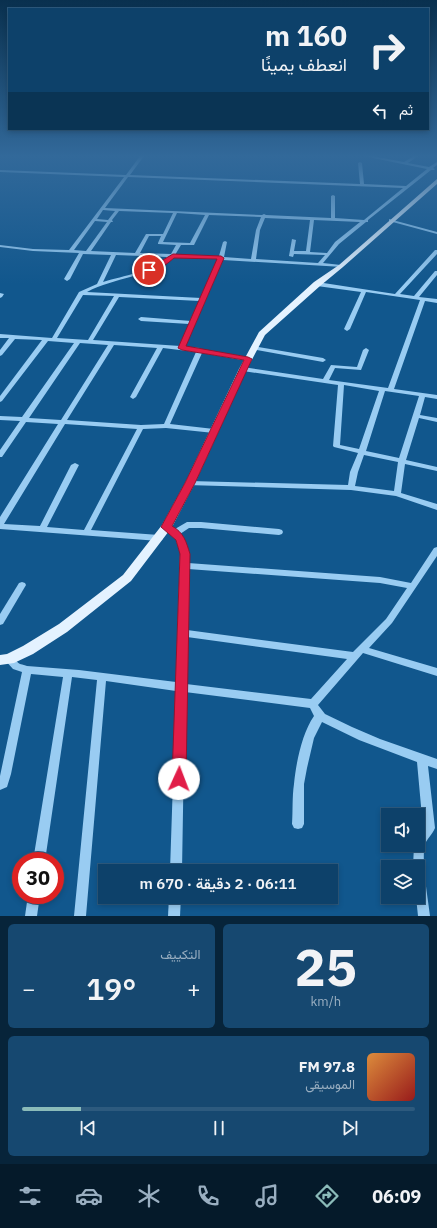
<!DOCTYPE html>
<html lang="ar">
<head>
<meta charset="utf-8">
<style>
	:root { --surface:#0d416a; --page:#164870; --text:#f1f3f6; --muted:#9aafc1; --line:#2d5a7e; --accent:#8bbbb9 }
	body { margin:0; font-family:"IBM Plex Sans",Vazirmatn,sans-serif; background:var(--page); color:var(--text); direction:rtl; height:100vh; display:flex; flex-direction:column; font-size:15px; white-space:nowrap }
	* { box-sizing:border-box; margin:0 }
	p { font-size:13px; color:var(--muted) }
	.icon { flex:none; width:22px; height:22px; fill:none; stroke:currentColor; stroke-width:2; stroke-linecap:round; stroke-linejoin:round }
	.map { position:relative; height:916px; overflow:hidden; direction:ltr }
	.drawer { display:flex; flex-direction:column; gap:8px; padding:8px; background:#07243a; flex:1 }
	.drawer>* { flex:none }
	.hud { position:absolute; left:8px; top:8px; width:421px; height:122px; border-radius:0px; box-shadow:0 2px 6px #0003,0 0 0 1px var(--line); direction:rtl; background:#0d416a; color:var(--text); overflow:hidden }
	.tools { position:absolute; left:381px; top:808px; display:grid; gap:8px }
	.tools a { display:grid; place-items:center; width:44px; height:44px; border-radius:0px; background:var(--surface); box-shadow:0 2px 6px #0003,0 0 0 1px var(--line); font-size:20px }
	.speed { position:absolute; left:12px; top:852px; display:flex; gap:8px; font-size:20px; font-weight:700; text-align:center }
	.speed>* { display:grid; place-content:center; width:52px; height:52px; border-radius:50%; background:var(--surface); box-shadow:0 2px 6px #0003,0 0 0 1px var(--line); line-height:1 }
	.speed .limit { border:6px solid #d22; background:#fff; color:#111 }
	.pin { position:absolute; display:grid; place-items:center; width:34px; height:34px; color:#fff; margin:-17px; border:2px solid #fff; border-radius:50%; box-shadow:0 1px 4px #0007 }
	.me { position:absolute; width:44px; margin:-22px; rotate:2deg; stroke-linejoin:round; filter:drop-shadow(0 0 3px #0008) }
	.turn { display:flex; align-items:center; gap:14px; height:84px; padding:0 16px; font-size:18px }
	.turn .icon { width:52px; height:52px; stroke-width:2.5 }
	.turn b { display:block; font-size:28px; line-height:34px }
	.then { display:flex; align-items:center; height:38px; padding:0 16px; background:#0003; gap:8px; font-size:15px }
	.big { font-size:30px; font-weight:600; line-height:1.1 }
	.drawer .widget { flex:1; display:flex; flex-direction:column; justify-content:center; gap:6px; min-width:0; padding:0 14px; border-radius:6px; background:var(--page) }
	.drawer .dial { align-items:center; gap:0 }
	.dial b { font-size:52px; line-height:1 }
	.song { display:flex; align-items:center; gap:12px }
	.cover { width:48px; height:48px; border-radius:6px; background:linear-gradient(135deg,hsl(30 70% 55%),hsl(0 70% 35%)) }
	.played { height:4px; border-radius:2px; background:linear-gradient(90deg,var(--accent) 15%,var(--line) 15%) }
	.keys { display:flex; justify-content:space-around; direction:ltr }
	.heat { display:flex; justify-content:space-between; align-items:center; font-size:22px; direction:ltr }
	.drawer .tiles { flex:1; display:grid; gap:8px; grid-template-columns:1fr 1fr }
	.widget:last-child { grid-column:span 2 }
	.trip { position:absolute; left:98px; top:864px; width:240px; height:40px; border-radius:0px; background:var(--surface); box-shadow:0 2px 6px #0003,0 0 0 1px var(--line); font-weight:600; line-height:40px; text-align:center; direction:rtl }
	.menu { display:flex; height:64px; justify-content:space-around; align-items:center; background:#051a2a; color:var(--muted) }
	.menu .icon { width:28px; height:28px }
	.menu .selected { color:var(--accent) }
	.menu b { font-size:18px; color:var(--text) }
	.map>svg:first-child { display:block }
</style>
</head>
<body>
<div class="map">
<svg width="437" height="916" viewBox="0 0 437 916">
	<rect width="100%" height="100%" fill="#11578d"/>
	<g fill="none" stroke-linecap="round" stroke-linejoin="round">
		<g fill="#99ccf2" fill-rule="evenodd">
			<path d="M140 156H144L130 175 360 184 358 163 360 162 362 163 364 184 406 186 427 169 368 157 366 156H372L404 162 414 156H418L408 163 429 167 437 162V165L433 168 435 169 434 170H431L368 220V222H366L339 244 323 263 341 265 343 266V267L223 260 185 347 200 348 203 350 248 357 251 359 248 361 202 353 170 424 214 429 217 431 214 433 166 428 143 429 91 530 159 535 162 536 163 538 162 540 159 541 0 529V517L58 424 26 422 2 457H0V450L20 421 0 420V416L22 417 74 343 48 341 2 401 0 402V396L42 340 15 339 2 355 0 356V350L9 338H0V334L52 338 79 292 97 284 111 255 83 254 70 279 67 281 64 279 79 253 33 251 0 247V245L33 249 69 250 124 177 0 172V170L126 175ZM128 177 403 188 364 220 335 218V196L333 195 331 196V218L266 215 264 214 262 215 105 208ZM103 210 115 211 108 220 97 219ZM119 211 173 213 163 234H146L135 253 91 251 111 222H113L112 220ZM177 213 205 215 190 243 163 242ZM209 215 261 217 256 230 251 259 224 257 227 242 225 241 223 242 219 256 175 255 181 245H194ZM265 218 310 220 306 251H294L296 240 292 239 289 256 293 257 294 254 325 255 318 263 256 259 260 230ZM314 220 360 222 335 242 327 253 310 252ZM95 221 107 222 86 251 74 250ZM149 236H161L158 243V244L176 245 171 254 140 253ZM116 255 167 257C149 273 125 275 103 282ZM173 257 218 259 201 298 87 292C115 277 148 278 173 257ZM83 295 114 296 88 340 57 338ZM119 297 200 301 191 321 141 317 138 319 141 321 189 324 180 346 93 340ZM80 343 108 345 61 420 29 418ZM114 345 157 348 130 397 133 399 136 397 163 348 196 352 164 424 141 425 67 420ZM65 424 137 429 84 530 47 527 79 465 75 463 71 465 40 526 4 524Z"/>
			<path d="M389 219 437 232V234L389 221Z"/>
			<path d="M435 250H437V254L400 294 414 296 435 271H437V275L419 297 437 299V303L425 301 394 389 437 395V399L425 397 420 415 437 418V422L419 418 406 460 437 467V471L405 464 401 493 437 504V510L396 496 351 490 187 485 186 483 190 481 348 485 350 472 358 453 334 447 333 446 338 385 243 371 240 369 243 367 323 379 331 365 357 367 363 350 366 348 369 350 361 370 335 368 329 380 388 388 420 300 366 292 350 329 347 331 344 329 361 292 317 286 314 284 317 282 395 294ZM344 385 379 391 359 449 340 445ZM385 391 419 396 399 458 366 451ZM364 455 398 462 394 491 355 486 358 472Z"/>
			<path d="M0 293 4 294 2 297 0 298Z"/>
			<path d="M253 346 323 358 326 360 323 362 251 349V347Z"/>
			<path d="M187 522H201L279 529 282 530 283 532 282 534 279 535 201 528H189L180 534C187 543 188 552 188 563L380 577 411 583 434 548 437 547V556L392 623 369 648 437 668V676L363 653 318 705 325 714 352 727 380 739 437 759V769L428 766 435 828C432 835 427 839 425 844 421 861 428 898 430 916H418L416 897H418V867H413L414 845H418V835L423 828 417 762 359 740 322 722 314 738 307 768 304 784V824L302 828 298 829 294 828 292 824C293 811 292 797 294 784 296 763 302 733 314 716L310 708 185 692 182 871H170L176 691 106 681 86 916H74L97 680 72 677 45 861H33L63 677 31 674 11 774 7 787 0 790V776L22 672 13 669 4 659 6 656C13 654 15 661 20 664 23 665 25 665 27 666L79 670 176 682 180 553 176 540 162 527 163 525 166 524 175 529ZM188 569 380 583 407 588 386 619 353 652 187 630ZM187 637 347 659 311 699 186 684Z"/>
			<path d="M22 582 25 583 26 585 3 624 0 625V614L19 583Z"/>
			<path d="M28 895H40L37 916H25Z"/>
			<path d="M169 897H181L180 916H168Z"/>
		</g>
		<path fill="#e4f2ff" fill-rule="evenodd" d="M437 179V184L343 267 320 286 265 335 247 369 195 483 172 527 131 581 67 632 33 654 14 663 0 665V655L7 654 23 646 59 624 123 575 162 525 185 483 239 369 259 332 314 282 339 265Z"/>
	</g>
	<linearGradient id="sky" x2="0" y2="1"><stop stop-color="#09304e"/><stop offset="0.55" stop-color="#32699a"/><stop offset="1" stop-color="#32699a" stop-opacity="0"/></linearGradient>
	<rect width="437" height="284" fill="url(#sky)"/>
	<path fill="#e11d48" stroke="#92132f" d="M173 254 221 256 224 258 186 346 248 357 252 359 195 483 172 526C184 533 186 541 190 554L186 779 184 783 179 785 174 783 172 779 180 554 176 540 161 527 185 483 244 360 182 350 178 348 217 259 174 258C168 263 153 276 146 270Z"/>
</svg>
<div class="tools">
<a><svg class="icon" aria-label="sound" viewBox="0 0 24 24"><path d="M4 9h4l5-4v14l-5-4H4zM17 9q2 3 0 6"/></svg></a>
<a><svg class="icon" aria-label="layers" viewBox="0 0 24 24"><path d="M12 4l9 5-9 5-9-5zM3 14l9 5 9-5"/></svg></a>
</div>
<div class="speed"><div class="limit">30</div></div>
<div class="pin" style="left:149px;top:270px;background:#d93025"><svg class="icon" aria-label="arrive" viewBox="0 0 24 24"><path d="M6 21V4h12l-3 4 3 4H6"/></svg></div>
<svg class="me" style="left:179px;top:779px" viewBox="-20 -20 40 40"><circle r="19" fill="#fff"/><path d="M0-13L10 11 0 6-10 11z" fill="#e11d48"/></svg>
<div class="trip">06:11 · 2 دقيقة · 670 m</div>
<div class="hud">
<div class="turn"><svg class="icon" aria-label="right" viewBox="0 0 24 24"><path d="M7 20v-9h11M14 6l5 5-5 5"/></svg><div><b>160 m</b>انعطف يمينًا</div></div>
<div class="then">ثم<svg class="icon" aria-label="left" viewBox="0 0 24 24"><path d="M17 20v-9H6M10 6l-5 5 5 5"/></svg></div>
</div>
</div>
<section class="drawer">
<div class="tiles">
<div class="widget dial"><b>25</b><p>km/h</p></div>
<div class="widget"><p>التكييف</p>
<div class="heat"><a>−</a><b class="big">19°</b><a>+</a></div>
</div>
<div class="widget">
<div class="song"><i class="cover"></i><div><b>97.8 FM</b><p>الموسيقى</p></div></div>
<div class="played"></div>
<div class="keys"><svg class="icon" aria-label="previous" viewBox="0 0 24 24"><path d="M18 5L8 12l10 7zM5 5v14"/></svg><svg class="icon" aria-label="pause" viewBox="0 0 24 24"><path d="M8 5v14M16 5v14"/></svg><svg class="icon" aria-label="next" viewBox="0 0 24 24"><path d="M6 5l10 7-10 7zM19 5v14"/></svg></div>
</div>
</div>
</section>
<nav class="menu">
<b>06:09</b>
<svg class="icon selected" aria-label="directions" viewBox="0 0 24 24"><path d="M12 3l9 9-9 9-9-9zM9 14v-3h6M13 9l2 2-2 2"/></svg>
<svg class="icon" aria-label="music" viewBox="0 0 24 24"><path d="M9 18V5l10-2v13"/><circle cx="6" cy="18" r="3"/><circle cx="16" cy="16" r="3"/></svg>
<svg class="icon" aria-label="phone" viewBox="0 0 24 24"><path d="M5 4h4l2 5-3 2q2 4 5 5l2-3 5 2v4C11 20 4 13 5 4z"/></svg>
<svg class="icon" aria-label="climate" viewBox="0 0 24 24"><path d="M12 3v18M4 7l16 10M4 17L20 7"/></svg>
<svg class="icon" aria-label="car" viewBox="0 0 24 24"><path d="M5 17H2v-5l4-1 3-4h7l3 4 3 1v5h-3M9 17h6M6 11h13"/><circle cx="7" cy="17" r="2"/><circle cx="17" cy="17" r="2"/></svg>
<svg class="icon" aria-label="filters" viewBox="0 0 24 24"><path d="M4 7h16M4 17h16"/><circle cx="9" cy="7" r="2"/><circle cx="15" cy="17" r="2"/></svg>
</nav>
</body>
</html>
